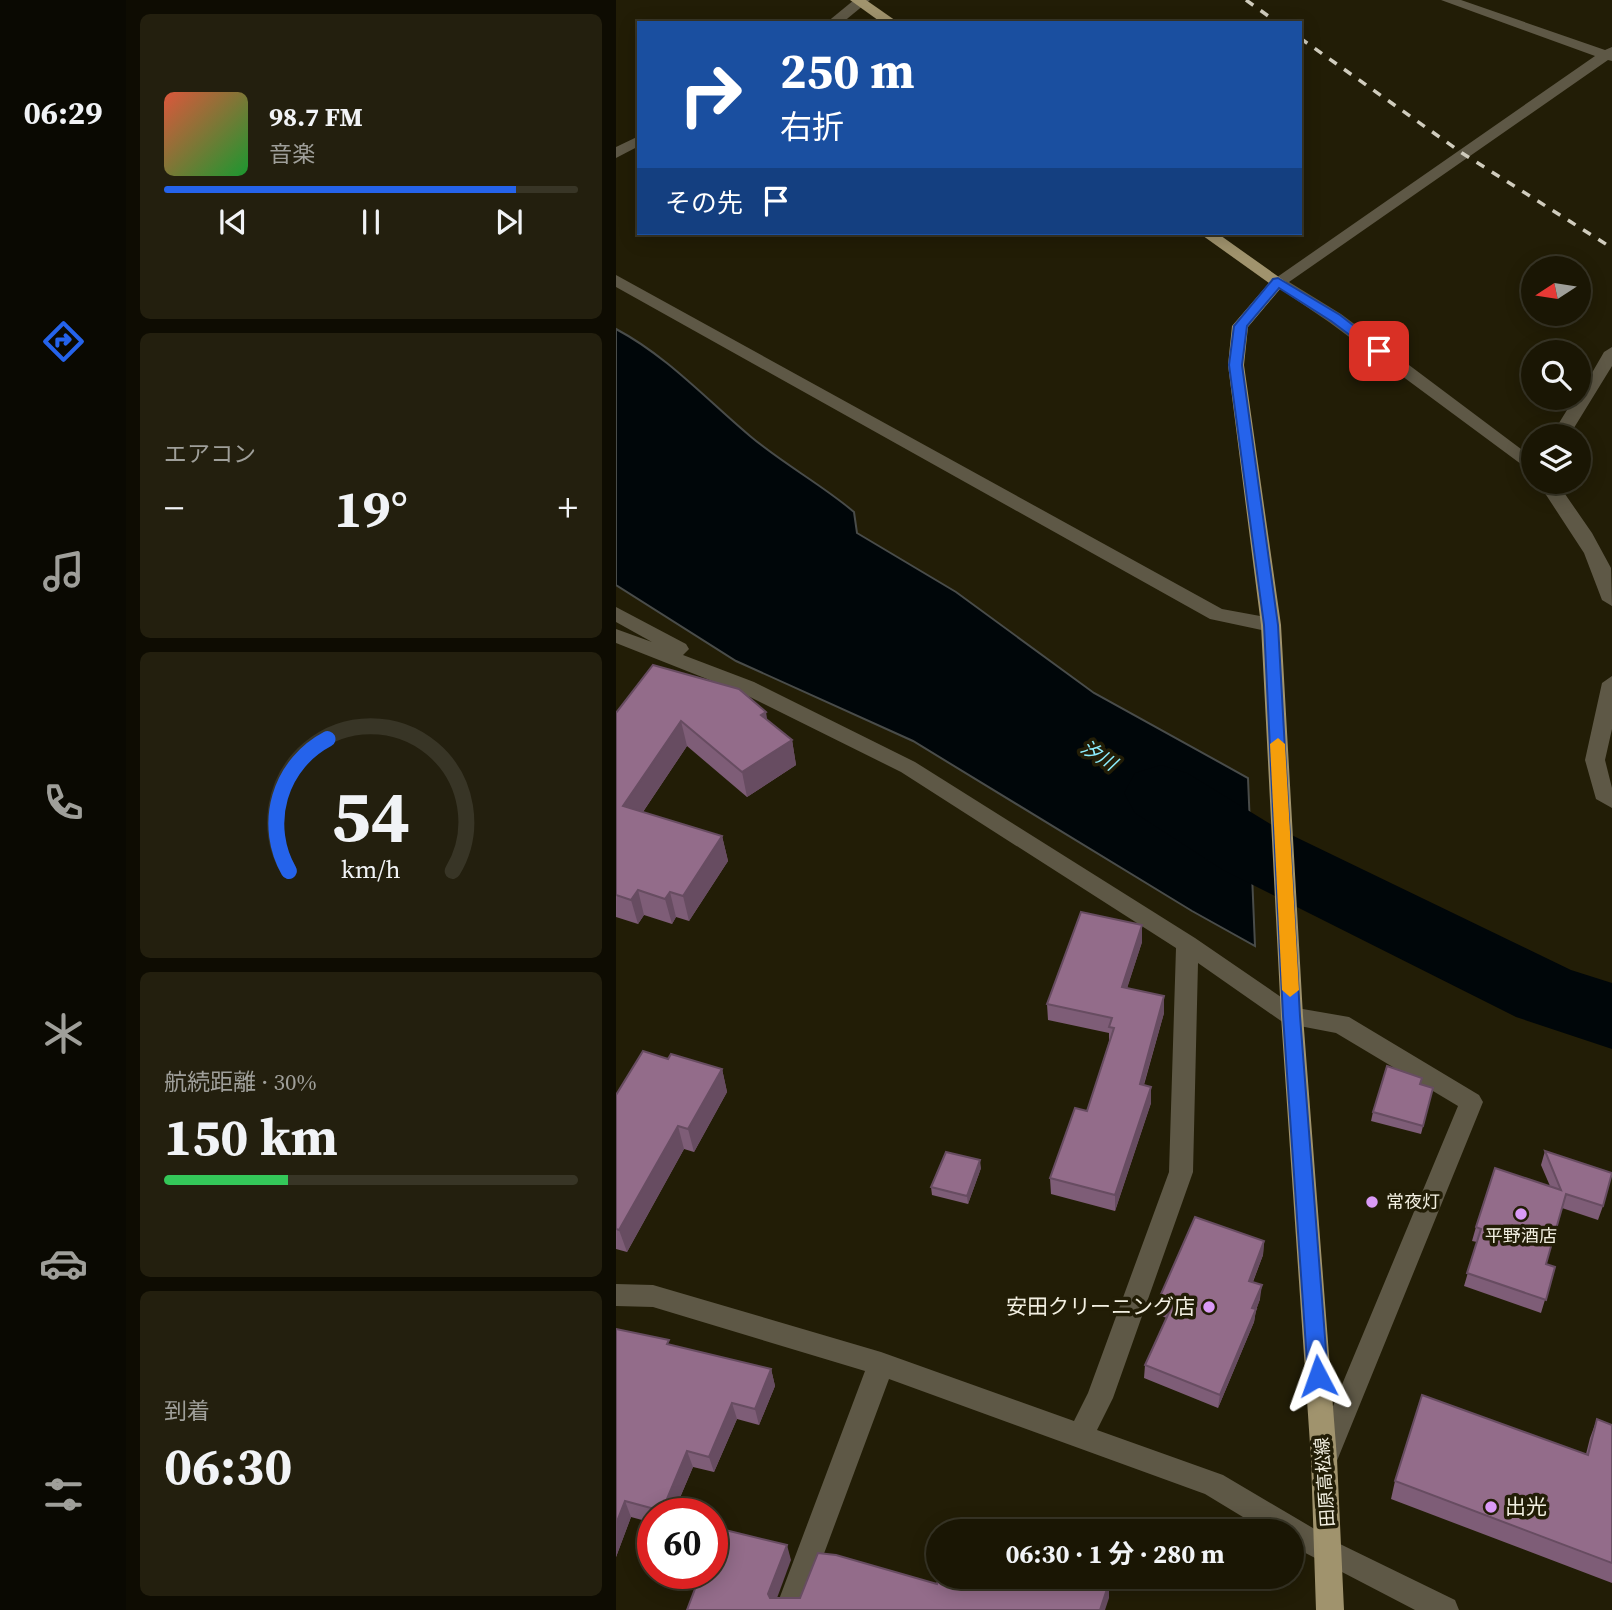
<!DOCTYPE html>
<html lang="ja">
<head>
<meta charset="utf-8">
<style>
	:root { --surface:#1a1604; --page:#231f0e; --text:#f1f3f6; --muted:#9f9f9a; --line:#383526; --accent:#2563eb }
	body { margin:0; font-family:"Source Serif 4","Noto Sans JP",serif; background:var(--page); color:var(--text); height:100vh; display:flex; flex-direction:column; font-size:26px; white-space:nowrap }
	* { box-sizing:border-box; margin:0 }
	p { font-size:23px; color:var(--muted) }
	.icon { flex:none; width:38px; height:38px; fill:none; stroke:currentColor; stroke-width:2; stroke-linecap:round; stroke-linejoin:round }
	.map { position:relative; flex:1; overflow:hidden }
	.drawer { display:flex; flex-direction:column; gap:14px; padding:14px; background:#0e0c02; width:490px }
	.drawer>* { flex:none }
	.banner { position:absolute; left:21px; top:21px; width:665px; height:214px; border-radius:0px; box-shadow:0 4px 18px #0003,0 0 0 2px var(--line); background:#1a4fa0; color:#fff; overflow:hidden }
	.needle { width:46px; rotate:258deg }
	.buttons { position:absolute; left:905px; top:256px; display:grid; gap:14px }
	.buttons a { display:grid; place-items:center; width:70px; height:70px; border-radius:50%; background:var(--surface); box-shadow:0 4px 18px #0003,0 0 0 2px var(--line); font-size:35px }
	.speed { position:absolute; left:21px; top:1498px; display:flex; gap:14px; font-size:35px; font-weight:700; text-align:center }
	.speed>* { display:grid; place-content:center; width:91px; height:91px; border-radius:50%; background:var(--surface); box-shadow:0 4px 18px #0003,0 0 0 2px var(--line); line-height:1 }
	.speed .limit { border:10px solid #d22; background:#fff; color:#111 }
	.pin { position:absolute; display:grid; place-items:center; width:60px; height:60px; color:#fff; margin:-30px; border-radius:14px; box-shadow:0 4px 10px #0006 }
	.me { position:absolute; width:77px; margin:-38px; rotate:356deg; stroke-linejoin:round; filter:drop-shadow(0 0 5px #0008) }
	.turn { display:flex; align-items:center; gap:24px; height:147px; padding:0 28px; font-size:32px }
	.turn .icon { width:91px; height:91px; stroke-width:2.5 }
	.turn b { display:block; font-size:49px; line-height:60px }
	.then { display:flex; align-items:center; height:66px; padding:0 28px; background:#0003; gap:14px; font-size:26px }
	.big { font-size:52px; font-weight:700; line-height:1.1 }
	.drawer .tile { flex:1; display:flex; flex-direction:column; justify-content:center; gap:10px; min-width:0; padding:0 24px; border-radius:10px; background:var(--page) }
	.drawer .dial { align-items:center; gap:0 }
	.dial svg { height:182px; overflow:visible; fill:none; stroke:var(--line); stroke-width:7; stroke-linecap:round; text-anchor:middle }
	.dial text { fill:var(--text); stroke:none }
	.song { display:flex; align-items:center; gap:21px }
	.cover { width:84px; height:84px; border-radius:10px; background:linear-gradient(135deg,hsl(10 70% 55%),hsl(130 70% 35%)) }
	.played { height:7px; border-radius:4px; background:linear-gradient(90deg,var(--accent) 85%,var(--line) 85%) }
	.keys { display:flex; justify-content:space-around; direction:ltr }
	.heat { display:flex; justify-content:space-between; align-items:center; font-size:38px; direction:ltr }
	.charge { height:10px; border-radius:5px; background:linear-gradient(90deg,#34c759 30%,var(--line) 0) }
	.trip { position:absolute; left:310px; top:1519px; width:378px; height:70px; border-radius:35px; background:var(--surface); box-shadow:0 4px 18px #0003,0 0 0 2px var(--line); font-weight:700; line-height:70px; text-align:center }
	main { display:flex; flex:1; min-height:0 }
	.menu { display:flex; flex-direction:column; width:126px; justify-content:space-around; align-items:center; background:#0a0902; color:var(--muted) }
	.menu .icon { width:49px; height:49px }
	.menu .on { color:var(--accent) }
	.menu b { font-size:32px; color:var(--text) }
	.map>svg:first-child { display:block }
</style>
</head>
<body>
<main>
<nav class="menu">
<b>06:29</b>
<svg class="icon on" aria-label="directions" viewBox="0 0 24 24"><path d="M12 3l9 9-9 9-9-9zM9 14v-3h6M13 9l2 2-2 2"/></svg>
<svg class="icon" aria-label="music" viewBox="0 0 24 24"><path d="M9 18V5l10-2v13"/><circle cx="6" cy="18" r="3"/><circle cx="16" cy="16" r="3"/></svg>
<svg class="icon" aria-label="phone" viewBox="0 0 24 24"><path d="M5 4h4l2 5-3 2q2 4 5 5l2-3 5 2v4C11 20 4 13 5 4z"/></svg>
<svg class="icon" aria-label="climate" viewBox="0 0 24 24"><path d="M12 3v18M4 7l16 10M4 17L20 7"/></svg>
<svg class="icon" aria-label="car" viewBox="0 0 24 24"><path d="M5 17H2v-5l4-1 3-4h7l3 4 3 1v5h-3M9 17h6M6 11h13"/><circle cx="7" cy="17" r="2"/><circle cx="17" cy="17" r="2"/></svg>
<svg class="icon" aria-label="filters" viewBox="0 0 24 24"><path d="M4 7h16M4 17h16"/><circle cx="9" cy="7" r="2"/><circle cx="15" cy="17" r="2"/></svg>
</nav>
<section class="drawer">
<div class="tile">
<div class="song"><i class="cover"></i><div><b>98.7 FM</b><p>音楽</p></div></div>
<div class="played"></div>
<div class="keys"><svg class="icon" aria-label="previous" viewBox="0 0 24 24"><path d="M18 5L8 12l10 7zM5 5v14"/></svg><svg class="icon" aria-label="pause" viewBox="0 0 24 24"><path d="M8 5v14M16 5v14"/></svg><svg class="icon" aria-label="next" viewBox="0 0 24 24"><path d="M6 5l10 7-10 7zM19 5v14"/></svg></div>
</div>
<div class="tile"><p>エアコン</p>
<div class="heat"><a>−</a><b class="big">19°</b><a>+</a></div>
</div>
<div class="tile dial"><svg viewBox="0 0 100 80">
<path d="M14 69A42 42 0 1 1 86 69"/>
<path d="M14 69A42 42 0 0 1 31 11" stroke="#2563eb"/>
<text x="50" y="56" font-size="32" font-weight="700">54</text>
<text x="50" y="72" font-size="11">km/h</text>
</svg></div>
<div class="tile"><p>航続距離 · 30%</p><b class="big">150 km</b><div class="charge"></div></div>
<div class="tile"><p>到着</p><b class="big">06:30</b></div>
</section>
<div class="map">
<svg width="996" height="1610" viewBox="0 0 996 1610">
	<rect width="100%" height="100%" fill="#221d06"/>
	<path fill="#000609" stroke="#494c4a" stroke-width="2" d="M0 329C51 356 90 399 134 436 167 464 205 484 238 512L241 533 340 592 478 693 632 778 639 946 576 911 297 741 120 661 0 585Z"/>
	<g fill="none" stroke-linecap="round" stroke-linejoin="round">
		<path fill="#000609" fill-rule="evenodd" d="M545 765 571 773 661 828 955 970 996 983V1049L900 1017 607 870 519 813 508 793 519 773Z"/>
		<g fill="#5e5846" fill-rule="evenodd">
			<path d="M238 0H254L226 23H210Z"/>
			<path d="M825 0H845L989 50 996 47V61L992 60 673 282 725 314 917 458V473L713 322 654 282 979 56Z"/>
			<path d="M23 136V146L0 158V147Z"/>
			<path d="M0 275 606 609 655 618 665 625 655 632 594 619 0 287Z"/>
			<path d="M996 347V366L953 436H935L959 397H962L988 352Z"/>
			<path d="M921 481H940L976 533 995 568 996 606 986 600 968 553Z"/>
			<path d="M0 607 70 644 73 649 67 655 138 682 299 762 579 938 681 1008 733 1017 863 1095 867 1102 718 1468 708 1472 698 1468 695 1459 842 1106 720 1033 668 1023 582 963 577 1172 497 1398 481 1430 607 1475 724 1544 839 1600 843 1610H799L676 1546V1531H650L589 1494 273 1379 187 1610H159L249 1371 37 1307 0 1306V1284L37 1285 265 1352 458 1421 472 1393 553 1172 560 948 285 772 124 692 0 643V629L36 642 0 622Z"/>
			<path d="M996 676V729L989 760 996 788V808L980 799 969 760 986 683Z"/>
		</g>
		<g fill="#a0936d" fill-rule="evenodd">
			<path d="M234 0H250L283 23H266Z"/>
			<path d="M583 233H601L670 282 632 327 628 365 665 625 687 1016 721 1459 728 1610H700L695 1459 665 1016 645 625 612 365 616 326 653 283Z"/>
		</g>
		<g stroke="#d0ccbd" stroke-width="3.5" stroke-dasharray="9 9" stroke-linecap="butt">
			<path d="M630 0 662 23"/>
			<path d="M684 38 846 153 996 248"/>
		</g>
	</g>
	<g fill="#7e5d77">
		<path d="M0 713 151 721 176 740 180 765 131 797 71 746 27 812 106 836 112 861 73 921 60 917 56 924 28 915 22 924 0 917Z"/>
		<path d="M526 925V942L511 988 548 996V1013L528 1085 535 1103 499 1211 435 1194 434 1178 471 1111 493 1042V1033L432 1020 431 1004Z"/>
		<path d="M52 1059 106 1069 111 1092 78 1152 68 1149 11 1252 0 1249V1095Z"/>
		<path d="M805 1085 817 1088 805 1134 755 1121 757 1112Z"/>
		<path d="M929 1151 987 1206 982 1220 946 1208 930 1264 939 1267 925 1313 848 1286 861 1242 856 1241 860 1227 934 1186 925 1165Z"/>
		<path d="M365 1168 352 1204 316 1195 315 1187Z"/>
		<path d="M648 1241 647 1255 637 1282 644 1299 640 1310 638 1322 602 1408 528 1378 529 1365 551 1318 542 1315V1301Z"/>
		<path d="M0 1329 54 1345 155 1369 159 1386 143 1425 121 1419 98 1472 77 1467 57 1514H37V1523L15 1517 0 1557Z"/>
		<path d="M981 1419 996 1425V1583L775 1499 779 1481 970 1454 974 1438Z"/>
	</g>
	<g fill="#674c61">
		<path d="M150 712 154 737 145 715Z"/>
		<path d="M65 721 71 746 14 831 7 806Z"/>
		<path d="M176 740 180 765 131 797 126 772Z"/>
		<path d="M106 836 112 861 73 921 67 896Z"/>
		<path d="M22 890 28 915 22 924 15 900Z"/>
		<path d="M54 892 60 917 56 924 49 899Z"/>
		<path d="M526 925V942L506 1004V987Z"/>
		<path d="M548 996V1013L523 1101 524 1084Z"/>
		<path d="M106 1069 111 1092 78 1152 72 1129Z"/>
		<path d="M535 1087V1103L499 1211V1195Z"/>
		<path d="M62 1126 68 1149 11 1252 3 1230Z"/>
		<path d="M364 1160 365 1168 352 1204 351 1196Z"/>
		<path d="M648 1241 647 1255 632 1294 633 1281Z"/>
		<path d="M646 1285 644 1299 640 1310 638 1322 602 1408 604 1395Z"/>
		<path d="M155 1369 159 1386 143 1425 139 1409Z"/>
		<path d="M116 1403 121 1419 98 1472 93 1457Z"/>
		<path d="M71 1451 77 1467 57 1514H47L46 1511Z"/>
		<path d="M9 1501 15 1517 0 1557V1524Z"/>
		<path d="M171 1545 175 1560 157 1609 152 1594Z"/>
		<path d="M493 1583V1598L489 1610H484Z"/>
	</g>
	<g fill="#936c8a" stroke="#674c61" stroke-width="2">
		<path d="M37 665 123 689 150 712 145 715 176 740 126 772 65 721 7 806 106 836 67 896 54 892 49 899 22 890 15 900 0 895V713Z"/>
		<path d="M465 912 526 925 506 987 548 996 524 1084 535 1087 499 1195 434 1178 459 1108 471 1111 498 1028 493 1027 496 1018 431 1004Z"/>
		<path d="M27 1051 52 1059 55 1054 106 1069 72 1129 62 1126 3 1230 0 1229V1095Z"/>
		<path d="M771 1066 806 1078 804 1084 817 1088 807 1126 757 1112Z"/>
		<path d="M929 1151 996 1173 987 1206 950 1194 930 1264 939 1267 930 1300 851 1273 865 1229 860 1227 879 1168 945 1190Z"/>
		<path d="M330 1152 364 1160 351 1196 315 1187Z"/>
		<path d="M579 1217 648 1241 633 1281 646 1285 636 1308 640 1309 604 1395 529 1365 556 1306 542 1301Z"/>
		<path d="M0 1329 53 1340 51 1344 155 1369 139 1409 116 1403 93 1457 71 1451 46 1511 9 1501 0 1524Z"/>
		<path d="M806 1395 972 1455 981 1419 996 1425V1563L779 1481Z"/>
		<path d="M101 1528 171 1545 152 1594 154 1598H184L202 1553 220 1555 321 1584 323 1577H475L493 1583 484 1610H71L85 1573H96V1541Z"/>
	</g>
	<path fill="#2563eb" stroke="#184099" stroke-width="2" d="M662 278 724 315 770 351 759 354 715 321 663 288 631 326 626 365 662 625 684 1016 712 1376 709 1382 702 1385 695 1382 692 1376 667 1016 648 625 613 365 618 326 657 279Z"/>
	<path fill="#f59e0b" d="M662 738 669 744 683 990 674 997 666 990 654 744Z"/>
	<g fill="#da9af6" stroke="#221d06" stroke-width="2.5">
		<circle cx="756" cy="1202" r="7"/>
		<circle cx="905" cy="1214" r="7"/>
		<circle cx="593" cy="1307" r="7"/>
		<circle cx="875" cy="1507" r="7"/>
	</g>
	<g text-anchor="middle" stroke-width="7" stroke-linejoin="round" paint-order="stroke">
		<g font-size="18" fill="#f2efe1" stroke="#221d06" text-anchor="start">
			<text x="770" y="1208">常夜灯</text>
			<text x="905" y="1242" text-anchor="middle">平野酒店</text>
		</g>
		<g font-size="18" fill="#f2efe1" stroke="#221d06">
			<text transform="translate(709 1482) rotate(-94)" y="6">田原高松線</text>
		</g>
		<g font-size="19" font-style="italic" fill="#8defff" stroke="#221d06">
			<text transform="translate(483 755) rotate(32)" y="7">汐川</text>
		</g>
		<g font-size="21" fill="#f2efe1" stroke="#221d06" text-anchor="end">
			<text x="579" y="1314">安田クリーニング店</text>
			<text x="889" y="1514" text-anchor="start">出光</text>
		</g>
	</g>
</svg>
<div class="buttons">
<a><svg class="needle" viewBox="-14 -14 28 28"><path d="M0-13l5 13h-10z" fill="#e53935"/><path d="M0 13l5-13h-10z" fill="#9f9f9a"/></svg></a>
<a><svg class="icon" aria-label="search" viewBox="0 0 24 24"><circle cx="10" cy="10" r="6"/><path d="M15 15l6 6"/></svg></a>
<a><svg class="icon" aria-label="layers" viewBox="0 0 24 24"><path d="M12 4l9 5-9 5-9-5zM3 14l9 5 9-5"/></svg></a>
</div>
<div class="speed"><div class="limit">60</div></div>
<div class="pin" style="left:763px;top:351px;background:#d93025"><svg class="icon" aria-label="arrive" viewBox="0 0 24 24"><path d="M6 21V4h12l-3 4 3 4H6"/></svg></div>
<svg class="me" style="left:702px;top:1376px" viewBox="-20 -20 40 40"><path d="M0-17L14 15 0 8-14 15z" fill="#2563eb" stroke="#fff" stroke-width="4"/></svg>
<div class="trip">06:30 · 1 分 · 280 m</div>
<div class="banner">
<div class="turn"><svg class="icon" aria-label="right" viewBox="0 0 24 24"><path d="M7 20v-9h11M14 6l5 5-5 5"/></svg><div><b>250 m</b>右折</div></div>
<div class="then">その先<svg class="icon" aria-label="arrive" viewBox="0 0 24 24"><path d="M6 21V4h12l-3 4 3 4H6"/></svg></div>
</div>
</div>
</main>
</body>
</html>
